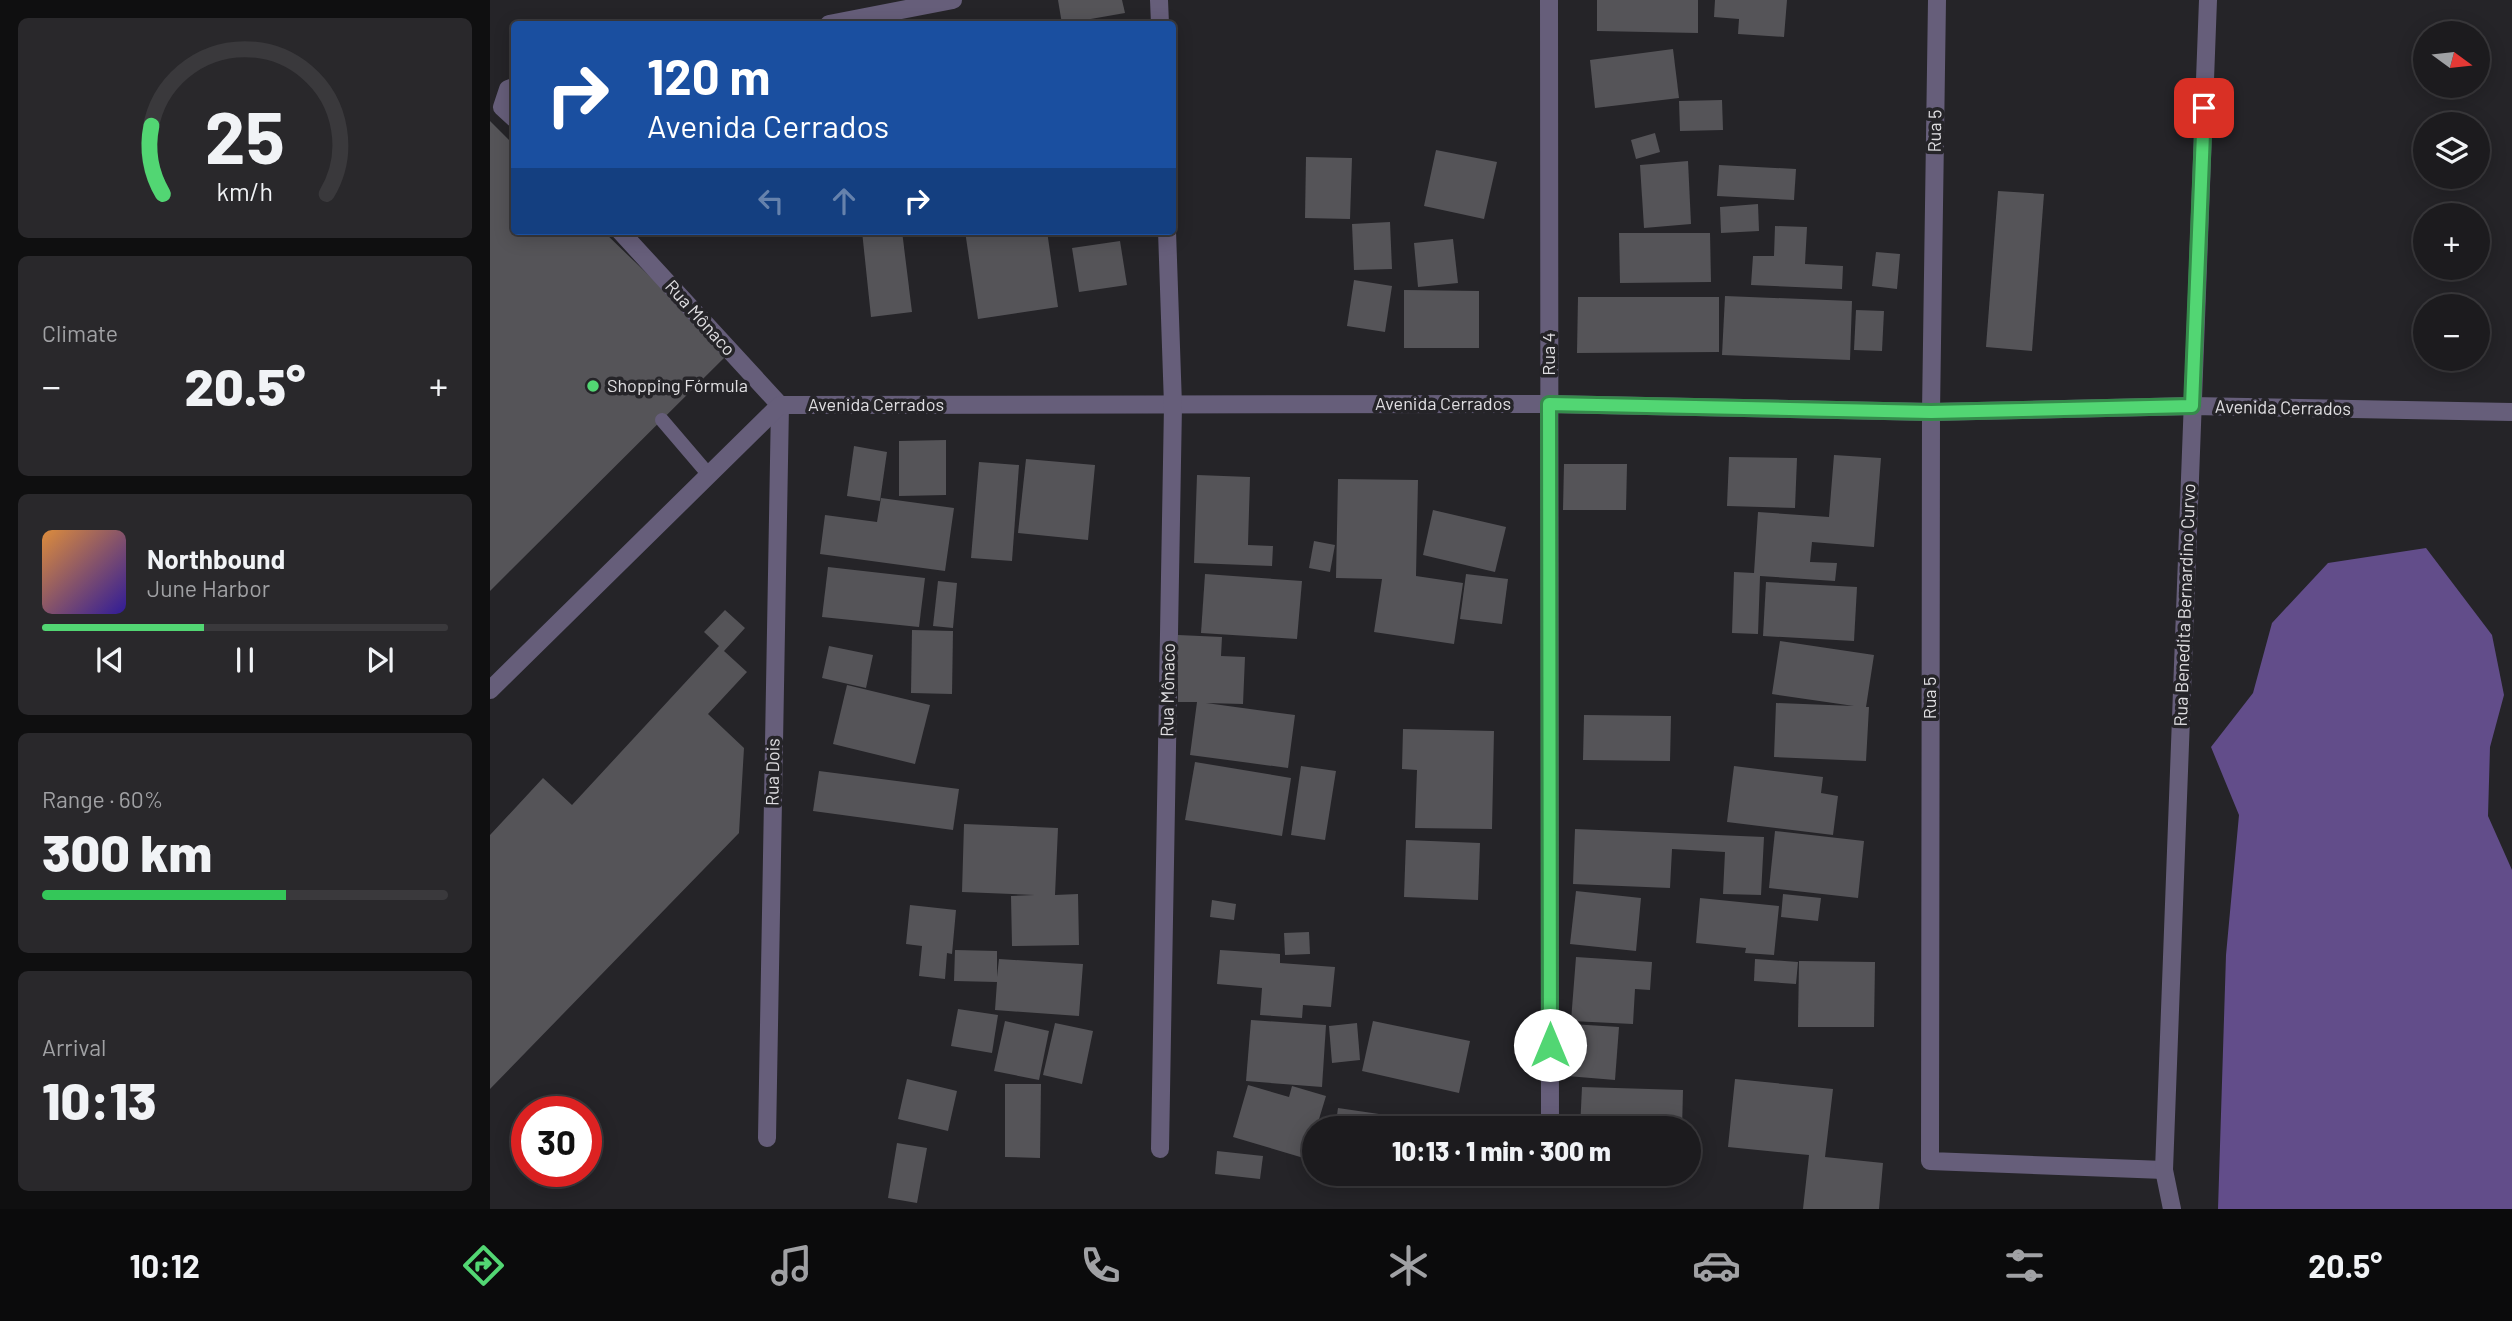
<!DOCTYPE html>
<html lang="en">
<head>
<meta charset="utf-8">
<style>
	:root { --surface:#1c1b1e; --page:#29282b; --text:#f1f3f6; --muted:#a0a1a4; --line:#3a393c; --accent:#52d673 }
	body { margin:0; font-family:Barlow,sans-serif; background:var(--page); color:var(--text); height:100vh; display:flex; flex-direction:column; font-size:26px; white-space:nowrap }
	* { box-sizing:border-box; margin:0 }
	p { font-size:23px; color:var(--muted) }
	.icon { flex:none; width:38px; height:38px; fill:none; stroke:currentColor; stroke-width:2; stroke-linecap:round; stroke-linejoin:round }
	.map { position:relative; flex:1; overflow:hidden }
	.details { display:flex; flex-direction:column; gap:18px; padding:18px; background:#0f0f10; width:490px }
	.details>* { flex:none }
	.hud { position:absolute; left:21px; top:21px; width:665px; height:214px; border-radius:7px; box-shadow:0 4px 18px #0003,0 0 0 2px var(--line); background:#1a4fa0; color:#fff; overflow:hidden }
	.needle { width:46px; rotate:105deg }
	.tools { position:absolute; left:1923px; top:21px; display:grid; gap:14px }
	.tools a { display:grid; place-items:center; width:77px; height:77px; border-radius:50%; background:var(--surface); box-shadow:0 4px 18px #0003,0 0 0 2px var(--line); font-size:35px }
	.speed { position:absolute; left:21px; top:1096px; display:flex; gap:14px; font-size:35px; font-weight:700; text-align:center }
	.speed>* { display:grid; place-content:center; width:91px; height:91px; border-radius:50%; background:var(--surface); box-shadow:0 4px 18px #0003,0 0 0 2px var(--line); line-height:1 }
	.speed .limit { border:10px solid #d22; background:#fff; color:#111 }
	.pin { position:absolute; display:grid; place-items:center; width:60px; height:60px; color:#fff; margin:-30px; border-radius:14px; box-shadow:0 4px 10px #0006 }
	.me { position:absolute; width:77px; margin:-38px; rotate:0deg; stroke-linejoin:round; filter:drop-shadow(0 0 5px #0008) }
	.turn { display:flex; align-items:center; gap:24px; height:147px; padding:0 21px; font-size:32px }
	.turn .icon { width:91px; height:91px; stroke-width:2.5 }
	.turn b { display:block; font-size:49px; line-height:60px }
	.lanes { display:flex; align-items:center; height:66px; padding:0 21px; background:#0003; justify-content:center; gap:35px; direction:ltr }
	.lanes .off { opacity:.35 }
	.big { font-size:52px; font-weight:800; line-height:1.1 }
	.details .tile { flex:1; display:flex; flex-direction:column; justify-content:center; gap:10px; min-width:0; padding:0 24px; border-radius:10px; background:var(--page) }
	.details .dial { align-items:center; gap:0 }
	.dial svg { height:182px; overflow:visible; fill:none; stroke:var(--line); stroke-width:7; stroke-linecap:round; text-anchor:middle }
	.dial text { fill:var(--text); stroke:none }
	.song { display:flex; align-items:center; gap:21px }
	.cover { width:84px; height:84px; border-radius:10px; background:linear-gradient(135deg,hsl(30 70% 55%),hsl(250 70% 35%)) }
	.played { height:7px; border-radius:4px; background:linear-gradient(90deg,var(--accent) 40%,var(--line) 40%) }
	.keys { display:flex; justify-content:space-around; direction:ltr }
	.heat { display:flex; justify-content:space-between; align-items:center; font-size:38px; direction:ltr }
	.charge { height:10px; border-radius:5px; background:linear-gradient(90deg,#34c759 60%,var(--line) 0) }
	.trip { position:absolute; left:812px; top:1116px; width:399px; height:70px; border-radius:35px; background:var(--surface); box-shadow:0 4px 18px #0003,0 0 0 2px var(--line); font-weight:800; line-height:70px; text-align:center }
	.menu { display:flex; height:112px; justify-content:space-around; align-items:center; background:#0b0b0c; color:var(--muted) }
	.menu .icon { width:49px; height:49px }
	.menu .selected { color:var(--accent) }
	.menu b { font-size:32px; color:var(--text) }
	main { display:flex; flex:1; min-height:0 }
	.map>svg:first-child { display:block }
</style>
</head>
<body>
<main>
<section class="details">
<div class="tile dial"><svg viewBox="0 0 100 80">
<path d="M14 69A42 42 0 1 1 86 69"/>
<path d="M14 69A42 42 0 0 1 9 39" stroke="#52d673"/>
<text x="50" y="56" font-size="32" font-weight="700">25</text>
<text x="50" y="72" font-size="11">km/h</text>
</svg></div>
<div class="tile"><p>Climate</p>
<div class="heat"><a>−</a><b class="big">20.5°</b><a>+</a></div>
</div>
<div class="tile">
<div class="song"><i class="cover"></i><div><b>Northbound</b><p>June Harbor</p></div></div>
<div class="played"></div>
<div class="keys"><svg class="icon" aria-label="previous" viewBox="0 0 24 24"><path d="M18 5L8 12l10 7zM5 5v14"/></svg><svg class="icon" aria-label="pause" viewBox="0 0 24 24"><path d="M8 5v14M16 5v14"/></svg><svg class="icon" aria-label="next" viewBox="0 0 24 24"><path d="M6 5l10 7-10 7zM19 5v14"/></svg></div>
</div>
<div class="tile"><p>Range · 60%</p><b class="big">300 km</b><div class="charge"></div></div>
<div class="tile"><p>Arrival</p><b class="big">10:13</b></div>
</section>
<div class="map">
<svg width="2022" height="1209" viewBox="0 0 2022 1209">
	<rect width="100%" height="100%" fill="#252428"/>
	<path fill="#624d8a" d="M1936 548 2002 635 2014 695 2000 747 1998 816 2022 870V1209H1728L1736 955 1749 815 1721 747 1763 693 1782 623 1838 563Z"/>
	<g fill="#555458">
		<path d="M568 0H632L635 13 572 24Z"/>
		<path d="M1107 0H1208V33L1107 31Z"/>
		<path d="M1225 0H1297L1294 37 1248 34 1249 19 1224 17Z"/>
		<path d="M1183 49 1189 98 1105 108 1100 60Z"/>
		<path d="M1232 100 1233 130 1190 131 1189 101Z"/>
		<path d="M0 121 24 145V231H113L239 353 0 591Z"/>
		<path d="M1165 133 1170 152 1146 159 1141 140Z"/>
		<path d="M946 150 1007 162 994 219 934 206Z"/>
		<path d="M816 157 862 158 860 219 815 218Z"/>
		<path d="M1198 161 1201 224 1154 228 1150 165Z"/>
		<path d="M1229 165 1306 169 1304 200 1227 196Z"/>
		<path d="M1508 191 1554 194 1542 351 1496 347Z"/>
		<path d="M1268 204 1269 231 1231 233 1230 207Z"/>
		<path d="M900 222 902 269 864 270 862 224Z"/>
		<path d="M1285 226 1317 227 1315 264 1353 266 1352 289 1261 285 1263 256H1284Z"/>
		<path d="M372 231H412L422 312 381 317Z"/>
		<path d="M475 231H557L568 307 488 319Z"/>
		<path d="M1129 233H1220L1221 282 1130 283Z"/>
		<path d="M963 239 968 283 928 287 924 243Z"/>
		<path d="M630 241 637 285 589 292 582 248Z"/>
		<path d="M1386 252 1410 254 1407 289 1382 286Z"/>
		<path d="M864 280 902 286 895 332 857 326Z"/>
		<path d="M914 290 989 291V348H914Z"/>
		<path d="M1235 296 1362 301 1360 360 1232 355Z"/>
		<path d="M1088 297H1229V352L1087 353Z"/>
		<path d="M1366 310 1394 311 1392 351 1364 350Z"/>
		<path d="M456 440V495L409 496V441Z"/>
		<path d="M364 446 397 452 390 501 357 496Z"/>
		<path d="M1344 455 1391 458 1384 547 1322 542 1320 562 1347 563 1345 581 1270 576 1268 634 1242 633 1244 572 1264 573 1268 512 1339 517Z"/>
		<path d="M1239 457 1307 458 1305 508 1237 506Z"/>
		<path d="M536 459 605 465 598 540 528 533Z"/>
		<path d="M489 462 529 465 522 561 481 558Z"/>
		<path d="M1074 464H1137L1136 510H1073Z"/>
		<path d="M707 475 760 477 758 545 783 546 782 566 704 563Z"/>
		<path d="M848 479 928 480 926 576 973 583 964 644 884 632 892 579 846 578Z"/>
		<path d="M391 498 464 508 455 571 330 554 335 515 387 522Z"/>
		<path d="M943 510 1016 527 1005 572 933 555Z"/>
		<path d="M824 541 845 545 840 572 819 568Z"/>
		<path d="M338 567 435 578 429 627 332 617Z"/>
		<path d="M715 574 812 581 807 639 711 633Z"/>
		<path d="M976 574 1018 579 1012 624 970 619Z"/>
		<path d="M448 581 467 583 463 628 443 626Z"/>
		<path d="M1276 582 1367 587 1364 641 1273 636Z"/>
		<path d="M235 610 255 628 234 651 257 672 218 714 254 748 249 833 0 1089V835L53 778 82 805 229 646 214 632Z"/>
		<path d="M422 630 463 631 462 694 421 693Z"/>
		<path d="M688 635 732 637 731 656 755 657 753 704 716 703 805 715 798 768 700 755 707 702H688Z"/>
		<path d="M1290 641 1384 655 1376 707H1379L1376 761 1284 757 1286 703 1364 706 1282 694Z"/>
		<path d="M339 646 383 655 376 688 332 678Z"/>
		<path d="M357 685 440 705 425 764 343 744Z"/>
		<path d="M1094 715 1181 716 1180 761 1093 760Z"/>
		<path d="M913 729 1004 731 1002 829 925 828 927 770 912 769Z"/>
		<path d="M705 762 801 778 792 836 695 820Z"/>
		<path d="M811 766 846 771 835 840 801 835Z"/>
		<path d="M1244 766 1333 777 1331 793 1348 796 1343 835 1237 822Z"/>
		<path d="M329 771 469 789 463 830 323 811Z"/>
		<path d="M474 824 568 828 565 895 588 894 589 945 522 946 521 896 545 895 472 892Z"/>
		<path d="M1085 829 1274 837 1271 895 1233 894 1235 852 1182 849 1180 888 1083 884Z"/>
		<path d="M1285 831 1374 841 1368 898 1279 888Z"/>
		<path d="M916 840 990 843 988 900 914 897Z"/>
		<path d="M1086 891 1151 898 1146 951 1080 944Z"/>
		<path d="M1293 894 1331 898 1328 921 1291 917Z"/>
		<path d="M1210 898 1289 906 1284 955 1255 953 1256 948 1206 943Z"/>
		<path d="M722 900 746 904 744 920 720 917Z"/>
		<path d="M420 905 466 910 462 954 457 953 455 979 429 976 432 946 416 944Z"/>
		<path d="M819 932 820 954 795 955 794 933Z"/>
		<path d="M465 950 507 951V977L509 959 593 964 589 1016 505 1010 507 982 464 981Z"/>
		<path d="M730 950 790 954V963L845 967 841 1007 813 1005 812 1018 770 1015 772 988 727 984Z"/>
		<path d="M1086 957 1162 962 1160 990 1145 989 1143 1024 1081 1021Z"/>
		<path d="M1265 959 1308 962 1306 984 1264 981Z"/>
		<path d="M1309 961 1385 962 1384 1027H1308Z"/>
		<path d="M468 1009 508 1015 502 1053 461 1046Z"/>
		<path d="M761 1020 836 1025 832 1087 756 1081Z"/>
		<path d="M515 1021 559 1031 549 1080 504 1071Z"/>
		<path d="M883 1021 980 1041 969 1093 872 1071Z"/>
		<path d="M565 1023 603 1031 592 1084 553 1075Z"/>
		<path d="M867 1023 870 1060 842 1063 839 1026Z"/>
		<path d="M1081 1024 1129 1027 1125 1080 1077 1076Z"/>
		<path d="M417 1079 467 1091 458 1131 408 1119Z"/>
		<path d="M1245 1079 1343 1089 1335 1157 1393 1163 1389 1209H1313L1319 1155 1238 1147Z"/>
		<path d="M515 1084H551L550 1158 515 1157Z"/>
		<path d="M758 1085 799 1097 802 1086 836 1096 817 1159 743 1137Z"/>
		<path d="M1092 1087 1193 1090 1192 1129H1090Z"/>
		<path d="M848 1108 889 1114 887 1129H845Z"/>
		<path d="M407 1143 437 1148 427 1203 398 1198Z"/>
		<path d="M727 1151 773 1156 770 1179 725 1174Z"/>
	</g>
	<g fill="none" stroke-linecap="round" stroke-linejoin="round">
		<path stroke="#665e7a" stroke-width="14" d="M172 420 219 475"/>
		<g stroke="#665e7a" stroke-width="18">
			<path d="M669 0 670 24"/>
			<path d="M1059 0 1060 1129"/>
			<path d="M1447 0 1441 412 1440 1161 1674 1170"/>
			<path d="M339 24 463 0"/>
			<path d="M24 87 18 89 12 107 24 118"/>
			<path d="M130 231 290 405 277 1138"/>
			<path d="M0 690 290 405 1059 404 1441 412 1702 406 2022 412"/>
			<path d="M670 1149 683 405 677 231"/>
			<path d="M1682 1209 1674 1170 1718 0"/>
		</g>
	</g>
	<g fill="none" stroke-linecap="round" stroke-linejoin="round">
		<defs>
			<path id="route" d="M1060 1045 1059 404 1441 412 1702 406 1714 108"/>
		</defs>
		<use href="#route" stroke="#358b4b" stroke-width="18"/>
		<use href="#route" stroke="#52d673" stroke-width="12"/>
	</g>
	<circle fill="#52d673" stroke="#252428" stroke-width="2.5" cx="103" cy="386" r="7"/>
	<g text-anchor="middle" stroke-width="7" stroke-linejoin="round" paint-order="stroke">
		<g font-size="18" fill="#e0dfe2" stroke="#252428">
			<text transform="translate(1445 131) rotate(-89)" y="6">Rua 5</text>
			<text transform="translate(210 318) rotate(48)" y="6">Rua Mônaco</text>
			<text transform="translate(1059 354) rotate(-90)" y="6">Rua 4</text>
			<text x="953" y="410">Avenida Cerrados</text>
			<text x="386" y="411">Avenida Cerrados</text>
			<text transform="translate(1793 408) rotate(1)" y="6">Avenida Cerrados</text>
			<text transform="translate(1695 605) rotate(-88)" y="6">Rua Benedita Bernardino Curvo</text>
			<text transform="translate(678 690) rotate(-89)" y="6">Rua Mônaco</text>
			<text transform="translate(1440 698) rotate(-90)" y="6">Rua 5</text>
			<text transform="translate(283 772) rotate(-89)" y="6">Rua Dois</text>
		</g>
		<g font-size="18" fill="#e0dfe2" stroke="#252428" text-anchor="start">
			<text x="117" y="392">Shopping Fórmula</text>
		</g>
	</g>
</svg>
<div class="tools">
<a><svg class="needle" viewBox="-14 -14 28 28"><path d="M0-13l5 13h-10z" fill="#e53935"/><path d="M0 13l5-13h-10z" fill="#a0a1a4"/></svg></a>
<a><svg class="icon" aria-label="layers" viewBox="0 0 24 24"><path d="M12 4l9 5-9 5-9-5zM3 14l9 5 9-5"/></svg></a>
<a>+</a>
<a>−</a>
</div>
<div class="speed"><div class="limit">30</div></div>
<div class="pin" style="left:1714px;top:108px;background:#d93025"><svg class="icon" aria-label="arrive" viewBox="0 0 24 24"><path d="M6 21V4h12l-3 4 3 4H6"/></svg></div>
<svg class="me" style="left:1060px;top:1045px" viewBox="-20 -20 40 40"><circle r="19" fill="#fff"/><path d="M0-13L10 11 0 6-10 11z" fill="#52d673"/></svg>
<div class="trip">10:13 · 1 min · 300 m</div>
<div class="hud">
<div class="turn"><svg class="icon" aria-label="right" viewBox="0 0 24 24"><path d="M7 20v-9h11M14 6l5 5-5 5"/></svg><div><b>120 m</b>Avenida Cerrados</div></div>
<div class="lanes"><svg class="icon off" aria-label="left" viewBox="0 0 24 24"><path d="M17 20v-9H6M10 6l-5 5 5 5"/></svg><svg class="icon off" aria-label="ahead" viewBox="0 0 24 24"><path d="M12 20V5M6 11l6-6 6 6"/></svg><svg class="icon" aria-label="right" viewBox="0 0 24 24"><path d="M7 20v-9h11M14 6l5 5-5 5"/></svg></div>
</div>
</div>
</main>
<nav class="menu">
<b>10:12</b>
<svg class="icon selected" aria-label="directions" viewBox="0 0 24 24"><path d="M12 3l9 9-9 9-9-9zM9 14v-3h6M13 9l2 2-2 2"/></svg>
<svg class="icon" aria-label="music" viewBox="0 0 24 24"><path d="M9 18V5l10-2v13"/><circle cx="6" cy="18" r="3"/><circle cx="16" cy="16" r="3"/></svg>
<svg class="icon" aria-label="phone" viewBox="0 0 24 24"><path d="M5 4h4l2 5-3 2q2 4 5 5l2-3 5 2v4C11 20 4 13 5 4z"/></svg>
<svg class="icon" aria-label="climate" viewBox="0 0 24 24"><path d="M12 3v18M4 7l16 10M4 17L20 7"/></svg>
<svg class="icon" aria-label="car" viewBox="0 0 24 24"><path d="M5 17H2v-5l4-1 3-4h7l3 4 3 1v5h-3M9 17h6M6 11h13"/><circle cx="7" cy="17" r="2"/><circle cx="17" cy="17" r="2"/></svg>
<svg class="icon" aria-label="filters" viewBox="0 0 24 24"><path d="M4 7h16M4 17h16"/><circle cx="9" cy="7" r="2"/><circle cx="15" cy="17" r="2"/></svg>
<b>20.5°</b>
</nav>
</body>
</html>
